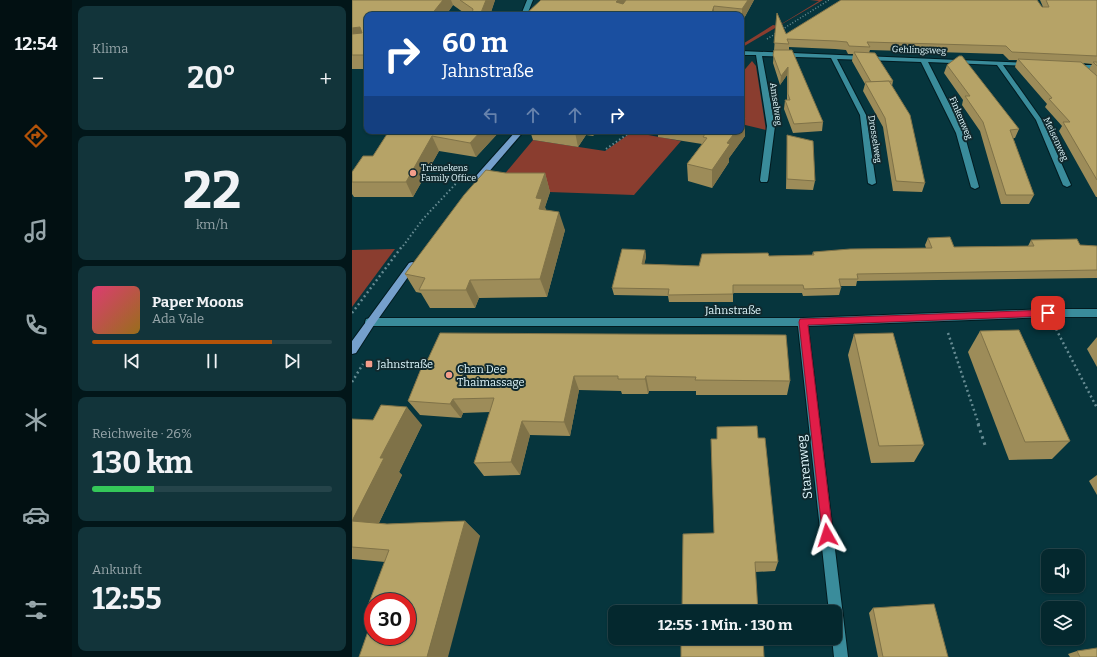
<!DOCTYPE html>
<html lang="de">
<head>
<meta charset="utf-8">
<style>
	:root { --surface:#04282e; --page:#12343a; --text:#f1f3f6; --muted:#97a6aa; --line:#25444a; --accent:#b45309 }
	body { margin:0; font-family:Bitter,serif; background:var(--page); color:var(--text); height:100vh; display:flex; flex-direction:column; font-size:15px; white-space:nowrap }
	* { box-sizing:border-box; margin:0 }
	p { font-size:13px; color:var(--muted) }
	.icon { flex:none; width:22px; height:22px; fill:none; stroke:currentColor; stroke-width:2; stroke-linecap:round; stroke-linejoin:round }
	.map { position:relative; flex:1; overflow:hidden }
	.drawer { display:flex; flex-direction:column; gap:6px; padding:6px; background:#021619; width:280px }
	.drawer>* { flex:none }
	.guide { position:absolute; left:12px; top:12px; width:380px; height:122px; border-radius:8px; box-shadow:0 1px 3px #0004,0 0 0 1px var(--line); background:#1a4fa0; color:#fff; overflow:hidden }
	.tools { position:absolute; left:689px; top:549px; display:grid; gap:8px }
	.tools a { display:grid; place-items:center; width:44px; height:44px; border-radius:8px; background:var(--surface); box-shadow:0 1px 3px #0004,0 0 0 1px var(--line); font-size:20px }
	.speed { position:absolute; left:12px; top:593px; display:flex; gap:8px; font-size:20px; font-weight:700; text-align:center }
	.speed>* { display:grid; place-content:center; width:52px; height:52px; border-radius:50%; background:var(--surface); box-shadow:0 1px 3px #0004,0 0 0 1px var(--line); line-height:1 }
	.speed .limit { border:6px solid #d22; background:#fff; color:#111 }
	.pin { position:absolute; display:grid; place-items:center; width:34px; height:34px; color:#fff; margin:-17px; border-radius:8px; box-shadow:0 2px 6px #0006 }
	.me { position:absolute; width:44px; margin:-22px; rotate:354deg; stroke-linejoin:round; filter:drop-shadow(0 0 3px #0008) }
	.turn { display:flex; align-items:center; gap:14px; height:84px; padding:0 12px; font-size:18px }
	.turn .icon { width:52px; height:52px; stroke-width:2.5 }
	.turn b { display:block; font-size:28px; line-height:34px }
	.lanes { display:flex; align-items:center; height:38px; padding:0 12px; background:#0003; justify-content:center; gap:20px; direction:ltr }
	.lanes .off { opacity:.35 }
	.big { font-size:30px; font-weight:700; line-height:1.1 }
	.drawer .card { flex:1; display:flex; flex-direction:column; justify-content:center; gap:6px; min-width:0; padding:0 14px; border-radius:8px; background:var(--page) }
	.drawer .dial { align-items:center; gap:0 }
	.dial b { font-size:52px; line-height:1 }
	.song { display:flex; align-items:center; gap:12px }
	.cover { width:48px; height:48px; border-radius:6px; background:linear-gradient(135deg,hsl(340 70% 55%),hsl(40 70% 35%)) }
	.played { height:4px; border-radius:2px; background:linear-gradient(90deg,var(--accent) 75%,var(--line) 75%) }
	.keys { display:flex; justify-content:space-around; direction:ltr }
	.heat { display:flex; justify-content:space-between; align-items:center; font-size:22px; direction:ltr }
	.charge { height:6px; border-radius:3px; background:linear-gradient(90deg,#34c759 26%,var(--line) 0) }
	.trip { position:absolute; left:256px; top:605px; width:234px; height:40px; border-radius:8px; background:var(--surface); box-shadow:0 1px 3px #0004,0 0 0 1px var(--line); font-weight:700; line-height:40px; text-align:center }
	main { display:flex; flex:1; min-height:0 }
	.tabs { display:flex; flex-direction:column; width:72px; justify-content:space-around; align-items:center; background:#021012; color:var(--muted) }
	.tabs .icon { width:28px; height:28px }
	.tabs .current { color:var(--accent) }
	.tabs b { font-size:18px; color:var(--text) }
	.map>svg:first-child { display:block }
</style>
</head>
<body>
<main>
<nav class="tabs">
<b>12:54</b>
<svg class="icon current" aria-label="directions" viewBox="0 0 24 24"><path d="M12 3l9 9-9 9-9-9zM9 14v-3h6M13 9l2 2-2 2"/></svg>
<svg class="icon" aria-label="music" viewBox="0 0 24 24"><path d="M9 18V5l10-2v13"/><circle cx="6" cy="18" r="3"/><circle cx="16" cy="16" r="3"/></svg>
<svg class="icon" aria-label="phone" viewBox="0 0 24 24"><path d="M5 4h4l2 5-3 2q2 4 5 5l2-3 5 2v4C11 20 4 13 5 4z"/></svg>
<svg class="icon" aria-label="climate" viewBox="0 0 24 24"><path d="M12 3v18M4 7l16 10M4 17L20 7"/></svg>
<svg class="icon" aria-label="car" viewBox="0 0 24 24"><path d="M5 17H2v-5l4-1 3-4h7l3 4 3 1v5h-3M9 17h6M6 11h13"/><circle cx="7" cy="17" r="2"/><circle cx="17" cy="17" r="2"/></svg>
<svg class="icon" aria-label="filters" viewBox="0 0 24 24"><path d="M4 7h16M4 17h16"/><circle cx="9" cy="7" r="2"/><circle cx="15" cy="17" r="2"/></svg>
</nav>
<section class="drawer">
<div class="card"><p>Klima</p>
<div class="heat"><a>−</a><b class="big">20°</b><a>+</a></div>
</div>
<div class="card dial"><b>22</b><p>km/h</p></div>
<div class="card">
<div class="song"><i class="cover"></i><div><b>Paper Moons</b><p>Ada Vale</p></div></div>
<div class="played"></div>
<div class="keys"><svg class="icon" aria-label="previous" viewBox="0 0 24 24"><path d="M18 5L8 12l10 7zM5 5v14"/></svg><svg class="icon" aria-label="pause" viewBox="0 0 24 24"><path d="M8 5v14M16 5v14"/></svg><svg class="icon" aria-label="next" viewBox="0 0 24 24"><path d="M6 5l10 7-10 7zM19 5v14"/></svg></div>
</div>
<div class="card"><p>Reichweite · 26%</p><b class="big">130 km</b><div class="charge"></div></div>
<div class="card"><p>Ankunft</p><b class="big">12:55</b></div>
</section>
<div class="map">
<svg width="745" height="657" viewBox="0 0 745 657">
	<rect width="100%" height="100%" fill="#06353d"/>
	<g fill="#8a3d2f">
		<path d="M458 0H471L389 48V45L421 25 426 26 467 1Z"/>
		<path d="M400 61 404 66 414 130 389 124V74Z"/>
		<path d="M280 132 329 141 282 195 169 191 141 188 181 140 253 151Z"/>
		<path d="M43 249 0 307V250Z"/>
	</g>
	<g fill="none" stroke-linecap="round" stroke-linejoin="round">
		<defs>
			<g id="minor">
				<path d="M175 0H181L175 15H169Z"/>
				<path d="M389 51 679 63V65L677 66 651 65 690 120 719 185 715 187 711 185 684 120 645 65 576 62 612 133 627 187 623 189 619 187 604 133 569 62 485 59 514 115 524 183 520 185 516 183 508 115 479 58 410 56 423 126 416 180 415 182H409L408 180 415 126 404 55H389Z"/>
				<path d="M719 65H745V69L721 68 719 67Z"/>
				<path d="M696 309H745V317H696L456 326 496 657H482L480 638H483V612H477L446 326H18L14 325 13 322 14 319 18 318H451Z"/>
			</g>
			<g id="major">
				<path d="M164 131H172L129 181H123V177Z"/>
				<path d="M60 262 63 263 65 265 63 267 22 325 4 353 0 354V341L57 263Z"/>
			</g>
		</defs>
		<use href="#minor" stroke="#021b20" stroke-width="2"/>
		<use href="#major" stroke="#021b20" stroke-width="2"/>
		<path stroke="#668b92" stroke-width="1.5" stroke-dasharray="1 2" stroke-linecap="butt" d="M415 39 477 0"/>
		<g stroke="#668b92" stroke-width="2" stroke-dasharray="1.5 2.5" stroke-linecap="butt">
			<path d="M254 149 280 131"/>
			<path d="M51 246 71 219 110 177"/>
		</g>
		<g stroke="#668b92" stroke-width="2.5" stroke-dasharray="2 3" stroke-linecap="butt">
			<path d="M0 313 51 245"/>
			<path d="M704 329 745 408"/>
			<path d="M596 333 627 425"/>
			<path d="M0 382 11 364"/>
		</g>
		<path stroke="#668b92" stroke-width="3" stroke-dasharray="2.5 4" stroke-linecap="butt" d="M626 424 633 445"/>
		<use href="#minor" fill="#3a8c9b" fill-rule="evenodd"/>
		<use href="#major" fill="#75a0cc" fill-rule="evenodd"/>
	</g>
	<g fill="#9d8c59" fill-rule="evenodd">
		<path d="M0 0H143L138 15H115L101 5 94 15H15V69H0Z"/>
		<path d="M187 0H402L390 22H389V15H173L189 0Z"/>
		<path d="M688 0H745V197H744L707 131 710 126 693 107 695 104 663 67 665 60H657L651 54 518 50 517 53 541 81 540 86 573 183 570 192 541 191 531 127 511 91 513 84 500 61 501 54H496L494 50 483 49 437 47V50L471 122 470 131 441 133 432 109 433 100H435V75L428 85 421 63 425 13 434 34 691 7ZM731 63 740 64 737 69Z"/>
		<path d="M595 65 667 129 663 138H661L682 195 677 204H649L628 131 610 105 611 100 592 73Z"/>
		<path d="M393 118V136L377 158V162L360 188 336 181 335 164 350 144 306 137V131H389Z"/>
		<path d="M37 131H148L124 157 87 151 61 197H2L0 194V172L21 156Z"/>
		<path d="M178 131H245L241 136 234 135 226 147 181 140Z"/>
		<path d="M435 135 463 181 461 190 434 189 435 144Z"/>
		<path d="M154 173H193L198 192 193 207 194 210 213 230 195 297 127 298 123 308H78L69 293 64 292 53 274Z"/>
		<path d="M576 238 602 247 676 246 679 240 728 245 745 246V278L505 281 504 286H488L489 288 487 295 451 296 450 293H381V302H317L316 296 262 295 260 288 293 250 294 257 292 264 347 266 417 256 460 255 461 252 574 248 573 245Z"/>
		<path d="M628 331 718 441 700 459 657 460 616 352Z"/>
		<path d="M502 334 572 445 562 462 519 463 496 355Z"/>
		<path d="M745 337V367L735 349Z"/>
		<path d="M73 359 438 381 435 395H344V391H297L296 394H270L269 391 227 390 218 436 178 435 168 475 132 476 122 463 138 412 111 413 109 418 68 415 56 401Z"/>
		<path d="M0 419 70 425 47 472 50 475 27 523 35 524 113 521 128 536 55 636 21 602V610L15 608 33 562 0 559Z"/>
		<path d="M406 438 426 562 423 571 403 572 362 533Z"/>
		<path d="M745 475V495L737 481Z"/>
		<path d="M521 608 596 657H526L517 613Z"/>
		<path d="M725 651 745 657H718L716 654Z"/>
	</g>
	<g fill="#7f7248">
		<path d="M91 0H99L101 5 94 15H79Z"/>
		<path d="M134 0H143L138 15H128Z"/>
		<path d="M266 0H278L266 15 264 2Z"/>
		<path d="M396 0H402L390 22V9Z"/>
		<path d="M362 6V15H359Z"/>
		<path d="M8 27 15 40 0 42V28Z"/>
		<path d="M436 67 435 75 428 85 429 76Z"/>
		<path d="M393 118V136L377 158V162L360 188V170L375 143 384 131H389V124Z"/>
		<path d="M129 131H148L124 157 118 143Z"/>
		<path d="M224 131H233L234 135 226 147 223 132Z"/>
		<path d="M240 131H245L241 136Z"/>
		<path d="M80 136 87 151 61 197 54 182Z"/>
		<path d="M193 173 198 192 193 207 196 217 187 209 184 198Z"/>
		<path d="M207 212 213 230 195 297 188 279Z"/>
		<path d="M293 250 294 257 291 271 290 264Z"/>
		<path d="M118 280 127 298 123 308 114 290Z"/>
		<path d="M222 376 227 390 218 436 212 422Z"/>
		<path d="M294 376 297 391 296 394 293 379Z"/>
		<path d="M101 399 111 413 109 418 98 404Z"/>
		<path d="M55 407 70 425 47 472 50 475 21 535 0 521 28 458Z"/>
		<path d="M170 421 178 435 168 475 159 462Z"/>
		<path d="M113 521 128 536 96 657H75Z"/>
	</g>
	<g fill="#b6a367" stroke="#7f7248">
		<path d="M0 0H91L79 15H15V55H0V34L10 33 8 27 0 28Z"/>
		<path d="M108 0H134L128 15H120L121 9Z"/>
		<path d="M189 0H266L264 2 271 4 274 0H396L390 9 362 6 359 15H173Z"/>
		<path d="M489 0H685L690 7H697L694 0H745V56L660 52 654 46 515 42 518 47 497 46 495 42 484 41 435 39 437 44 422 43 425 13 434 34Z"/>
		<path d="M422 50H440L471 122 442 124 433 100H438L436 94V67L429 76 421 55Z"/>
		<path d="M502 52 523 53 541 81 519 82Z"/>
		<path d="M607 56H610L667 129 658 130 682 195H654L631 122 613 96H618L595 65Z"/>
		<path d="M666 59 729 62 745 76V180L711 122H718L697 99 700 98Z"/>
		<path d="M741 62H745V66Z"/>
		<path d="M537 81 558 115 573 183 544 181 533 118 513 82Z"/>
		<path d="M389 116 393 118 389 124Z"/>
		<path d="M37 131H129L118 143 80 136 54 182H0V172L11 156H21Z"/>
		<path d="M355 131H384L375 143 378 144 360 170 335 164 355 138 351 137Z"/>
		<path d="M435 135 461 141 463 181 435 179Z"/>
		<path d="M134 170 154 173H193L184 198 190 199 187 209 207 212 188 279 118 280 114 290H67L73 278 53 274 112 195Z"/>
		<path d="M598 237 602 247 682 246 679 240 725 239 728 245 745 246V270L505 274 506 279H487L489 288 452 289 451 285H381V294L316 295 317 289 260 288 270 249 293 250 290 264 347 266 350 254 416 253 417 256 462 255 461 252 498 249 580 248 576 238Z"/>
		<path d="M667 330 718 441 673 442 628 331Z"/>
		<path d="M88 333 434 335 438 381 343 380 344 377 294 376 293 379H266V376H222L212 422 170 421 159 462 122 463 142 398 101 399 98 404 56 401 73 359H76Z"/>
		<path d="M541 333 572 445 527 446 502 334Z"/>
		<path d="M29 405 55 407 28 458H32L0 521V419L21 420Z"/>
		<path d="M405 426 406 438H413L426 562H403L406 612H330L331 534 362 533 359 439H365V427Z"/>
		<path d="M0 521 35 524 113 521 75 657H7L21 617V636H55V602H21V607L15 608 37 550 0 547Z"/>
		<path d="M582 604 596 657H531L521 608Z"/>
		<path d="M329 638H411L412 657H329Z"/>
		<path d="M745 648V657H728L725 651Z"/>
	</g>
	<path fill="#e11d48" stroke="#92132f" d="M696 310 700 313 696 316 456 325 481 535 479 539 475 541 471 539 447 322 448 319Z"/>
	<g fill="#f49d8b" stroke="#10292e" stroke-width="1.5">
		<circle cx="61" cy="173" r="4"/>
		<rect x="13" y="360" width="8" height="8" rx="2"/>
		<circle cx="97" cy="375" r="4"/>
	</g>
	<g text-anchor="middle" stroke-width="4" stroke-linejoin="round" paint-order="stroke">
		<g font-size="9" fill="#e1f8fd" stroke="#10292e">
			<text transform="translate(567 50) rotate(2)" y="3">Gehlingsweg</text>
			<text transform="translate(424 104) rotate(82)" y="3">Amselweg</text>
			<text transform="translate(609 118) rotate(67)" y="3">Finkenweg</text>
			<text transform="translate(523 139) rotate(81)" y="3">Drosselweg</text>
			<text transform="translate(704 139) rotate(65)" y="3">Meisenweg</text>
		</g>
		<g font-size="9" fill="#e1f8fd" stroke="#10292e" text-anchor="start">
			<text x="69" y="171">Trienekens<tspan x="69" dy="10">Family Office</tspan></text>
		</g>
		<g font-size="11" fill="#e1f8fd" stroke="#10292e">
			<text x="381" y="314">Jahnstraße</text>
		</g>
		<g font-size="11" fill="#e1f8fd" stroke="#10292e" text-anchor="start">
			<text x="25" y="368">Jahnstraße</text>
			<text x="105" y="373">Chan Dee<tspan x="105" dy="13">Thaimassage</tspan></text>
		</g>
		<g font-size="13" fill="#e1f8fd" stroke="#10292e">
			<text transform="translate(452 467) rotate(-96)" y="5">Starenweg</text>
		</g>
	</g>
</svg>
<div class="tools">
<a><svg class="icon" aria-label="sound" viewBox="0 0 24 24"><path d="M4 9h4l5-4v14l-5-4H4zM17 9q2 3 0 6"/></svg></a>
<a><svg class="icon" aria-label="layers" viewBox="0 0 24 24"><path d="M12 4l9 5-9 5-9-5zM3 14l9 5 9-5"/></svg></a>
</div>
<div class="speed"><div class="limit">30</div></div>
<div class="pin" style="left:696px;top:313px;background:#d93025"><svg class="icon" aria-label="arrive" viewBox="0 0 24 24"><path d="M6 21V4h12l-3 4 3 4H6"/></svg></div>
<svg class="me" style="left:475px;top:535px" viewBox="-20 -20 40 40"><path d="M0-17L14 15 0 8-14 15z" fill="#e11d48" stroke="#fff" stroke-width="4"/></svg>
<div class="trip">12:55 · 1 Min. · 130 m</div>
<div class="guide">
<div class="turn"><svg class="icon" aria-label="right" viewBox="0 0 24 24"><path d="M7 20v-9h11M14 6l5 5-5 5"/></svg><div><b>60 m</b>Jahnstraße</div></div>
<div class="lanes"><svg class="icon off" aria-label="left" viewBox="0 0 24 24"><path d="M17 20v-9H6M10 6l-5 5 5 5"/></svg><svg class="icon off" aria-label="ahead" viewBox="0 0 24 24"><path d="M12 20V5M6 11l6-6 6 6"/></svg><svg class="icon off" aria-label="ahead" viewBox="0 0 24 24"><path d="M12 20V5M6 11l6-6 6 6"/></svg><svg class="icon" aria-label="right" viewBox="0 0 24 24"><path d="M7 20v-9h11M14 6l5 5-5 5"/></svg></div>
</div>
</div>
</main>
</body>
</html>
